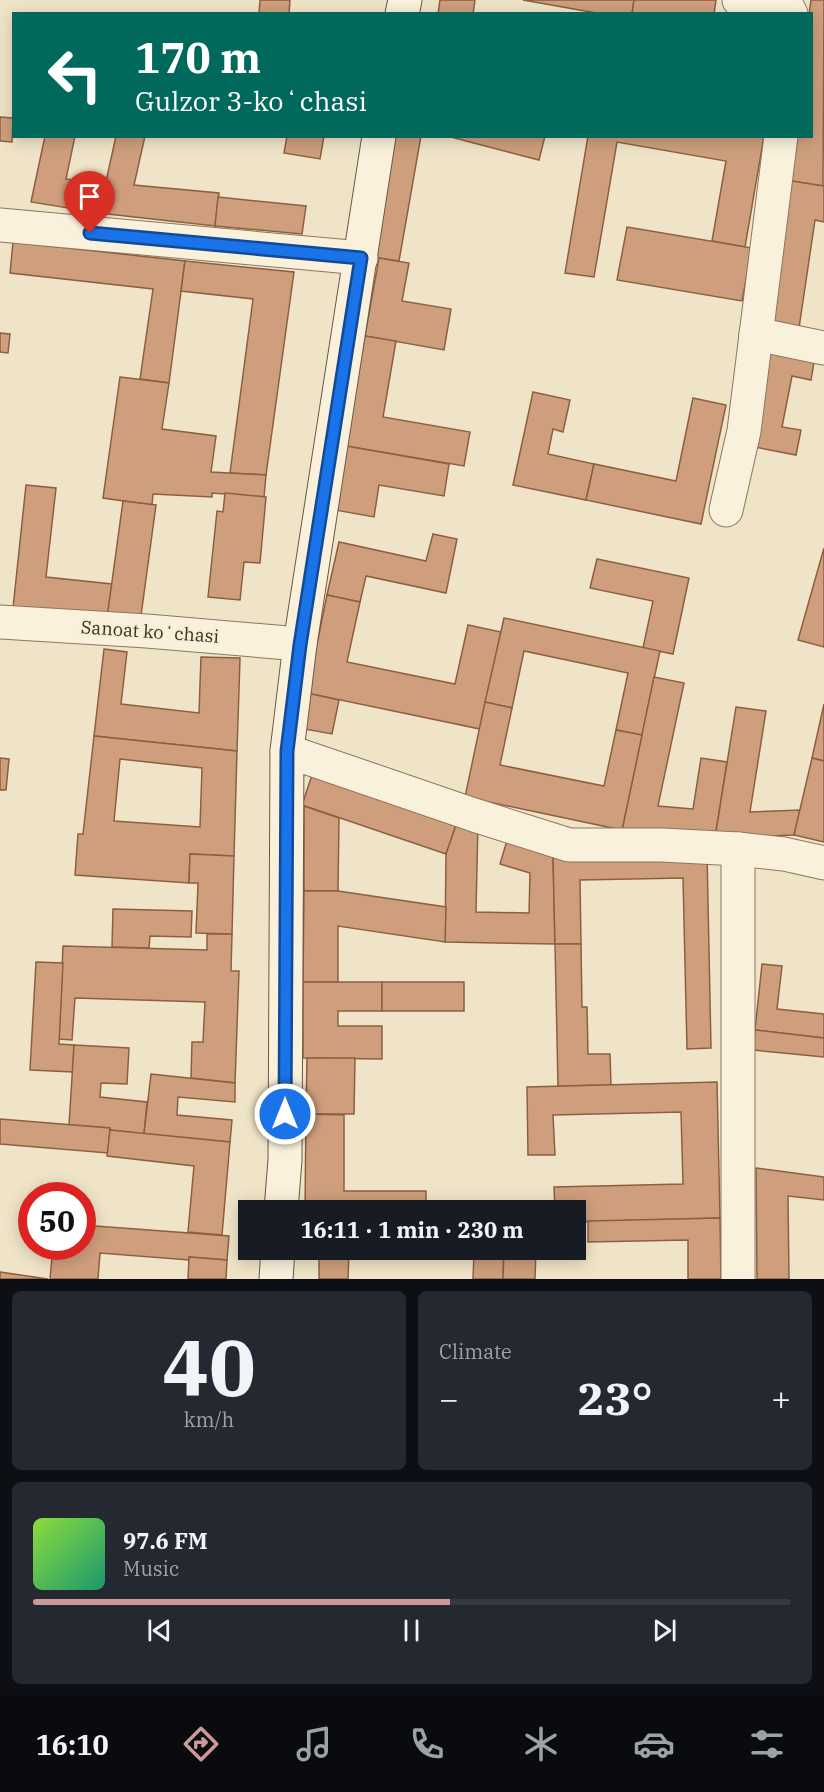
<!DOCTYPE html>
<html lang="en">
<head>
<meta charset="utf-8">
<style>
	:root { --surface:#171b24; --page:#242831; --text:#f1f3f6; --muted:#9ea1a6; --line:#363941; --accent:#cc999b }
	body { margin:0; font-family:"IBM Plex Serif",serif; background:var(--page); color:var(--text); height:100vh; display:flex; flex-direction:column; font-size:22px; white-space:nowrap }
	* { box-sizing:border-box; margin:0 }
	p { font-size:20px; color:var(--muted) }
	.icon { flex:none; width:33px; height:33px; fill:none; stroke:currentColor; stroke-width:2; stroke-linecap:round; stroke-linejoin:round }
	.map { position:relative; height:1279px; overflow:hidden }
	.panel { display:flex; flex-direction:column; gap:12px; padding:12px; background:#0d0f14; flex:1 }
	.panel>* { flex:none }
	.hud { position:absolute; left:12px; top:12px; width:801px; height:126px; border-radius:0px; box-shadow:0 3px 15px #0003; background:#00695c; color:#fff; overflow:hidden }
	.speed { position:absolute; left:18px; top:1182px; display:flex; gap:12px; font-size:30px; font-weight:700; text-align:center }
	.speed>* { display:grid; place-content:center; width:78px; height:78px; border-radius:50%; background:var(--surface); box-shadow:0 3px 15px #0003; line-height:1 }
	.speed .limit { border:9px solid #d22; background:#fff; color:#111 }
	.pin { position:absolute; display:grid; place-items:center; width:51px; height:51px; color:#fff; margin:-62px -26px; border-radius:50% 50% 50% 0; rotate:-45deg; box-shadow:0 0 6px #0007 }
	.pin .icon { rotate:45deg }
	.me { position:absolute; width:66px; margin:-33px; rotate:0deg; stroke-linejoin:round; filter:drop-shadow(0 0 4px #0008) }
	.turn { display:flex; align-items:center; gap:21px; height:126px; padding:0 24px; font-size:27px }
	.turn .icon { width:78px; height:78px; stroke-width:2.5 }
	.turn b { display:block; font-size:42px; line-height:51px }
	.big { font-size:45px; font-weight:700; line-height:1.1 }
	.panel .card { flex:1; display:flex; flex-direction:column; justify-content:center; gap:9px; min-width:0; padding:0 21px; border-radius:9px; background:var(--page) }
	.panel .dial { align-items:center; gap:0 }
	.dial b { font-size:78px; line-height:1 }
	.song { display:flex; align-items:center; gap:18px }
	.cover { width:72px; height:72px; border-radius:9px; background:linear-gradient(135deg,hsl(90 70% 55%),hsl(160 70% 35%)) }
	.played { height:6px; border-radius:3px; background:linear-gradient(90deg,var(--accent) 55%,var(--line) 55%) }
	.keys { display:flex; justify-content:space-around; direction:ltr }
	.heat { display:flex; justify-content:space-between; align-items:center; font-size:33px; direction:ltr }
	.panel .tiles { flex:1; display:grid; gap:12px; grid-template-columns:1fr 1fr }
	.card:last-child { grid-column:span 2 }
	.trip { position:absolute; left:238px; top:1200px; width:348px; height:60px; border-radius:0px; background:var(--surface); box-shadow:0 3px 15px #0003; font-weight:700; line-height:60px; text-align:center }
	.dock { display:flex; height:96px; justify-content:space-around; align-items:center; background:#090b0e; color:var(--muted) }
	.dock .icon { width:42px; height:42px }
	.dock .current { color:var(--accent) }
	.dock b { font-size:27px; color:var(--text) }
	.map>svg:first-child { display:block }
</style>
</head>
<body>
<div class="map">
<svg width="824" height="1279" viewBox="0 0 824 1279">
	<rect width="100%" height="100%" fill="#f0e4c8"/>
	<g fill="#cf9f7d" stroke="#8d5f41" stroke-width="1.5" fill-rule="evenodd">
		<path d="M260 0H290L289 14H259Z"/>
		<path d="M440 0H475L473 14H438Z"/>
		<path d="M523 0H634L632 14H602Z"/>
		<path d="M634 0H716L714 14H632Z"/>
		<path d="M811 0H824L823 186 785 180 791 136H812V14H809Z"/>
		<path d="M0 117 13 118 12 142 0 141Z"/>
		<path d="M45 136H75L66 179 105 185 99 213 31 202Z"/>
		<path d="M116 136H145L134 185 219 193 215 226 99 213Z"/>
		<path d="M287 136H324L320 159 284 153Z"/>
		<path d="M393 136H421L399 261 372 257Z"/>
		<path d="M447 136H545L539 160Z"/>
		<path d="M588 136H764L745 247 712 241 726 161 617 142 594 277 565 273Z"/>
		<path d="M785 180 824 186V222L815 220 799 328 765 323Z"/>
		<path d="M218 197 306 206 302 234 215 226Z"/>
		<path d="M627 227 752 248 742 301 617 280Z"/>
		<path d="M13 242 185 261 169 383 140 379 153 289 10 273Z"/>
		<path d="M379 258 409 263 402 301 451 309 444 350 365 336Z"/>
		<path d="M185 261 294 272 266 475 230 473 253 299 181 291Z"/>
		<path d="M0 333 10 334 8 353 0 352Z"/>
		<path d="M365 336 396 341 383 417 470 432 464 466 346 446Z"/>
		<path d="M765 340 816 350 811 380 792 376 782 427 801 430 796 455 744 445Z"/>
		<path d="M120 377 169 383 162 429 216 436 211 472 266 475 264 497 212 493V497L153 494 152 505 103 498Z"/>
		<path d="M533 392 570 400 563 432 553 429 548 454 594 464 586 500 513 485Z"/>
		<path d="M693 398 726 405 701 524 586 500 594 464 676 481Z"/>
		<path d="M346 446 449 464 444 496 379 485 374 517 335 510Z"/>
		<path d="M26 485 56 488 46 577 112 584 107 618 13 608Z"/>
		<path d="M225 493 266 497 260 563 244 562 240 600 208 597 217 511 223 512Z"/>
		<path d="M123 501 156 505 140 623 107 618Z"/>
		<path d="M433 534 457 539 446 593 366 576 360 602 327 595 339 542 426 561Z"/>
		<path d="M824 548V647L798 640Z"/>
		<path d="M597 559 689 578 673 654 643 648 653 601 590 588Z"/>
		<path d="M327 595 360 602 347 662 455 684 468 625 501 632 480 729 307 693Z"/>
		<path d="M504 618 660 651 642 735 616 730 628 673 524 651 512 708 485 702Z"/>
		<path d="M104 649 127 652 121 704 199 713 201 657 240 658 237 751 94 736Z"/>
		<path d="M654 677 684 683 658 806 693 809 701 758 727 762 715 838 622 830Z"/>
		<path d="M307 693 339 700 332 734 299 728Z"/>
		<path d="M485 702 512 708 500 765 604 786 616 730 642 735 622 830 465 797Z"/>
		<path d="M824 704V761L812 758Z"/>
		<path d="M736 707 766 711 750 812 800 810 794 835 715 838Z"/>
		<path d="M94 736 237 751 234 856 190 854 189 883 75 875 78 834H83ZM120 759 202 768 200 827 114 821Z"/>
		<path d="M0 758 9 759 6 790H0Z"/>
		<path d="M812 758 824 761V842L794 835Z"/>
		<path d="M314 769 459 817 446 854 302 805Z"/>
		<path d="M304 806 339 818 338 891H304Z"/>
		<path d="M457 822 478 823 476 912 529 913 530 873 500 864 508 837 553 856 555 944 445 942 446 854Z"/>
		<path d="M707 852 711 1048 687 1049 683 878 580 880 581 944H555L553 856Z"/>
		<path d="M190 854 234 856 232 934 196 933 198 883H189Z"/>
		<path d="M304 891H338L446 907 445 942 338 926V982H303Z"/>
		<path d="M113 909 192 911 191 937 150 936 149 948 112 947Z"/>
		<path d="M207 934H232L231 971H239L235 1083 191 1078 192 1042H203L205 1002 75 998 72 1040 59 1039 63 946 207 950Z"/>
		<path d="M555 944H581L582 1007H587L588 1054H610L611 1085 558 1086Z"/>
		<path d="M36 962 63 963 59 1044 74 1045 73 1072 30 1070Z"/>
		<path d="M762 964 782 966 777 1009 824 1014V1038L755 1030Z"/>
		<path d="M303 982H382V1011H338V1026H382V1059L303 1058Z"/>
		<rect x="382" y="982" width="82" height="29"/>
		<path d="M755 1030 824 1038V1057L753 1050Z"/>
		<path d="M74 1045 129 1048 127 1084 101 1083 100 1097 147 1102 144 1134 110 1130V1128L69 1125Z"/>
		<path d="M307 1058H355L354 1114H306Z"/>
		<path d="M151 1074 235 1083V1102L178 1097 177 1115 232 1120 230 1142 144 1134Z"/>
		<path d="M717 1082 720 1218 576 1222V1210H555L554 1187 683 1184 681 1112 553 1115 555 1155H528L527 1087Z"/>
		<path d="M306 1114 344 1115V1191H426V1210H305Z"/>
		<path d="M0 1119 110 1128 108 1153 0 1144Z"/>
		<path d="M110 1130 230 1142 222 1235 188 1232 194 1166 107 1156Z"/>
		<path d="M756 1168 824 1177V1200L788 1196 789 1279H757Z"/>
		<path d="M720 1218 721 1279H688V1240L588 1242V1221Z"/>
		<path d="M82 1225 229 1236 227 1260 189 1257V1260L100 1253 98 1279H50L53 1246H82Z"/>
		<path d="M319 1250H504L503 1279H473L474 1252 349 1251 348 1279H319Z"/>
		<path d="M504 1250H536L535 1279H503Z"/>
		<path d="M189 1257 227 1260 226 1279H188Z"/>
		<path d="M0 1272 48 1279H0Z"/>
	</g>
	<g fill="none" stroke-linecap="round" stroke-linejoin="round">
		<defs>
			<g id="minor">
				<path d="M739 0 756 4 785 2 791 14"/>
				<path d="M0 225 361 258"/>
				<path d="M756 334 824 348"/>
				<path d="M726 510 744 431 781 136"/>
				<path d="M0 622 147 631 300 644"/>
				<path d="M287 751 474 815 569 845H662L738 849 784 854 824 863"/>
				<path d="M738 1279V849"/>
			</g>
			<g id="secondary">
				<path d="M402 14 405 0"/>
				<path d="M281 1210 285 1160 287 751 300 644 379 136"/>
				<path d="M276 1279 278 1250"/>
			</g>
		</defs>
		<use href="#minor" stroke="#8d765c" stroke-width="35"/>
		<use href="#secondary" stroke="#6f573f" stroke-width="35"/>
		<use href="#minor" stroke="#faf1dc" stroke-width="33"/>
		<use href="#secondary" stroke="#faf1dc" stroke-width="33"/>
	</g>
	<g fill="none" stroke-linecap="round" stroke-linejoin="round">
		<defs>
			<path id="route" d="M90 233 361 258 300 645 287 751 285 1114"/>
		</defs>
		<use href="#route" stroke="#114b97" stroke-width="15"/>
		<use href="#route" stroke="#1a73e8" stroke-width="10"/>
	</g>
	<g text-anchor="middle" stroke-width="4.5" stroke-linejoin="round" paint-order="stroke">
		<g font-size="18" fill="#3d2e20" stroke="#f7eed8">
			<text transform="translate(150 632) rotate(4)" y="6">Sanoat koʻchasi</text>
		</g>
	</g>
</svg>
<div class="speed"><div class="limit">50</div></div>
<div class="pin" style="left:90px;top:233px;background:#d93025"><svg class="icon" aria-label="arrive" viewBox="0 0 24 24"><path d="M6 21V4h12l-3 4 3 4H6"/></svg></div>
<svg class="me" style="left:285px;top:1114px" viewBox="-20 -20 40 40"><circle r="17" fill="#1a73e8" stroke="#fff" stroke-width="3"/><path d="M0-11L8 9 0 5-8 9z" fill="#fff"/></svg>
<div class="trip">16:11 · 1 min · 230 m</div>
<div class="hud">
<div class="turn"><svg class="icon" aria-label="left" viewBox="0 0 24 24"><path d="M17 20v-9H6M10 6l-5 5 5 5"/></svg><div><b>170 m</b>Gulzor 3-koʻchasi</div></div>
</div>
</div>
<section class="panel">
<div class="tiles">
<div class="card dial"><b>40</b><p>km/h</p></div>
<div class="card"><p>Climate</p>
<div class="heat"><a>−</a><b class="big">23°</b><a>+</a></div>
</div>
<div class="card">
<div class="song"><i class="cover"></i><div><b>97.6 FM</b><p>Music</p></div></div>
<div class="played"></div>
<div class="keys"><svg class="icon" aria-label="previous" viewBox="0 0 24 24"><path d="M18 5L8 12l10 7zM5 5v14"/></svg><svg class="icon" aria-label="pause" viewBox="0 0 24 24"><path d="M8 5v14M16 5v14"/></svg><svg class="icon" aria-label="next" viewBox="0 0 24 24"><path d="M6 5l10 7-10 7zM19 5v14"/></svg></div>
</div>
</div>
</section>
<nav class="dock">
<b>16:10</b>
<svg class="icon current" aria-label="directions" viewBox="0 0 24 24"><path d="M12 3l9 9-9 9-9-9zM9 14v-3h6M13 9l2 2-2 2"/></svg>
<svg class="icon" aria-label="music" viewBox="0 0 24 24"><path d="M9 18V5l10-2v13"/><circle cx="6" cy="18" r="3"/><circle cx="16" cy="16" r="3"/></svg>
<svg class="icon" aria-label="phone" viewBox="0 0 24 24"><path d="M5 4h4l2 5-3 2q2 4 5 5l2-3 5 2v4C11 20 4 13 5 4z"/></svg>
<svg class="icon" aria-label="climate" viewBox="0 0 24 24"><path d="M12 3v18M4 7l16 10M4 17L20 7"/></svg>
<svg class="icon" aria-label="car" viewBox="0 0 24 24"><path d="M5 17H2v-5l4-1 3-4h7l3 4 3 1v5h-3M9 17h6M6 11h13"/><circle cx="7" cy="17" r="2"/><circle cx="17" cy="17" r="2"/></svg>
<svg class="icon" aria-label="filters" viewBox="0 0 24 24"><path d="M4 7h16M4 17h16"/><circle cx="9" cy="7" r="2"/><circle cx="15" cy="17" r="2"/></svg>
</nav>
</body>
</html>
